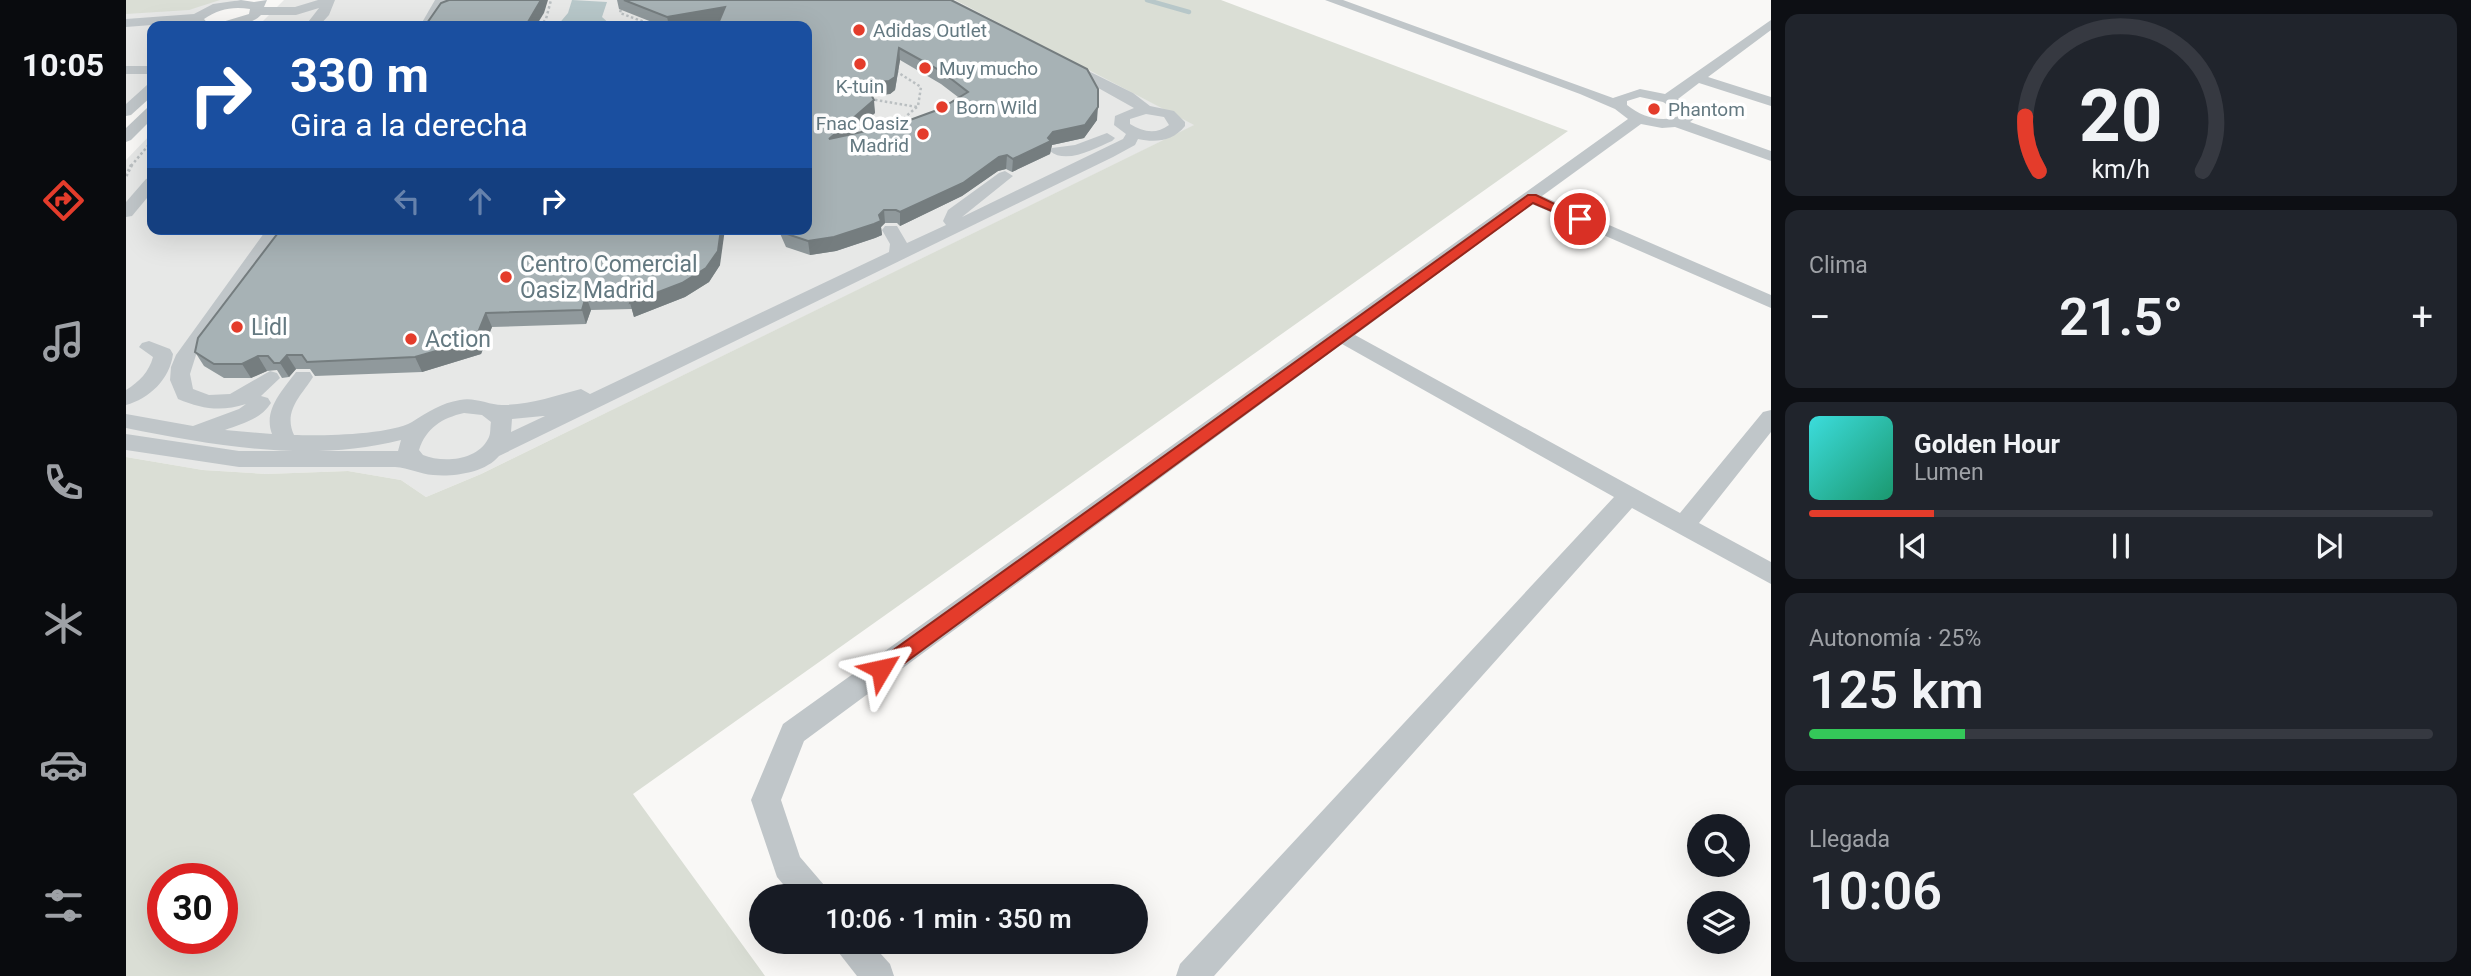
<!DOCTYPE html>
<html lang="es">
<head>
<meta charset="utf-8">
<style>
	:root { --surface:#171b24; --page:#20242c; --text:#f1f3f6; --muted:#9ea1a6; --line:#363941; --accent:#e43c2b }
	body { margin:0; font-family:Roboto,sans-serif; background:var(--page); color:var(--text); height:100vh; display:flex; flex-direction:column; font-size:26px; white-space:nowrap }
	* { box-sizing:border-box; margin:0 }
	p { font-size:23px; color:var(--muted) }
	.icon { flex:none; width:38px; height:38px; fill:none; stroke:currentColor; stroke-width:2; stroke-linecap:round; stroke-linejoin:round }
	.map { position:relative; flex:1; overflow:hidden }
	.sheet { display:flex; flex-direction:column; gap:14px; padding:14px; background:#0d0f14; width:700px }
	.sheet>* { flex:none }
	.top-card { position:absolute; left:21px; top:21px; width:665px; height:214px; border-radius:14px; box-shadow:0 7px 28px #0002; background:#1a4fa0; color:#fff; overflow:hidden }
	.tools { position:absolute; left:1561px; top:814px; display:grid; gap:14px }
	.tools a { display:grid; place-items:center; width:63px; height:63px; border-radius:50%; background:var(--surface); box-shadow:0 7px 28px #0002; font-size:35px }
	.speed { position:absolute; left:21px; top:863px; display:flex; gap:14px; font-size:35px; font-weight:700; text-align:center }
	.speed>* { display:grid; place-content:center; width:91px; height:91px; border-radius:50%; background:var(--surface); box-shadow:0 7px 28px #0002; line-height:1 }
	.speed .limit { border:10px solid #d22; background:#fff; color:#111 }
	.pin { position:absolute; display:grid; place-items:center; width:60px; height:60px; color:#fff; margin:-30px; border:4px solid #fff; border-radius:50%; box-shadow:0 2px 7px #0007 }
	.me { position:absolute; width:77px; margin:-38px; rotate:54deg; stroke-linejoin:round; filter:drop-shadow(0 0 5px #0008) }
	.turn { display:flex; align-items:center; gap:24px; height:147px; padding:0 28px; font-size:32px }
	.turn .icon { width:91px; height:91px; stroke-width:2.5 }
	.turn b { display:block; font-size:49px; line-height:60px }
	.lanes { display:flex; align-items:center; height:66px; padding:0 28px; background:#0003; justify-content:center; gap:35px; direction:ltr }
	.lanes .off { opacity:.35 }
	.big { font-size:52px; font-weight:600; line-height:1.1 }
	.sheet .card { flex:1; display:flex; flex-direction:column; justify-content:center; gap:10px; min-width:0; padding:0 24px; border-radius:14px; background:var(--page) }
	.sheet .dial { align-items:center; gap:0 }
	.dial svg { height:182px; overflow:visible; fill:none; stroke:var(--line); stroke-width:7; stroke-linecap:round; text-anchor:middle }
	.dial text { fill:var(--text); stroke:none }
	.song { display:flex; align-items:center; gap:21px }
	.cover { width:84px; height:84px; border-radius:10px; background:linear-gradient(135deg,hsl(180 70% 55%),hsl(160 70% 35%)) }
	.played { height:7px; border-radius:4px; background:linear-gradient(90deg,var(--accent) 20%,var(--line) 20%) }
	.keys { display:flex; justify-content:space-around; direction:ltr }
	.heat { display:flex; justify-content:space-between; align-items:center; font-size:38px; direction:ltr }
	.charge { height:10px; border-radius:5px; background:linear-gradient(90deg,#34c759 25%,var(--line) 0) }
	.trip { position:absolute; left:623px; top:884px; width:399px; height:70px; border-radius:35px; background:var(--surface); box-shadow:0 7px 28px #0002; font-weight:600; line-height:70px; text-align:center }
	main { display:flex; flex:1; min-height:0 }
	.menu { display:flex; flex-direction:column; width:126px; justify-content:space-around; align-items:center; background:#090b0e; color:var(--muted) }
	.menu .icon { width:49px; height:49px }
	.menu .active { color:var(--accent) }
	.menu b { font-size:32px; color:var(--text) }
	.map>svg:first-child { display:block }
</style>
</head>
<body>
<main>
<nav class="menu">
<b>10:05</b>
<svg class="icon active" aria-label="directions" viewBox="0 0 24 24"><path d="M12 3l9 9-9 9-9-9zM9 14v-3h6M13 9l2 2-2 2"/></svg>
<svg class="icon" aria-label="music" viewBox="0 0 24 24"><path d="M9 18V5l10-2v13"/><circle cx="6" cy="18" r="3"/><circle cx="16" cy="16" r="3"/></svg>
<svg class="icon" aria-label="phone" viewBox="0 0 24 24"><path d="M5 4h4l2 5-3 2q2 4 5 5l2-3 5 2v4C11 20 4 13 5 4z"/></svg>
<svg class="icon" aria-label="climate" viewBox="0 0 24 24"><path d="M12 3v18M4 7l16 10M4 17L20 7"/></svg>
<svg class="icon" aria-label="car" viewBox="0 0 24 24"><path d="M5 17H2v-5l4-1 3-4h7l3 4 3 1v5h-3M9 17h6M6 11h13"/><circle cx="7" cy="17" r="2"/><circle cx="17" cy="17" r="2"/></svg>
<svg class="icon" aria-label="filters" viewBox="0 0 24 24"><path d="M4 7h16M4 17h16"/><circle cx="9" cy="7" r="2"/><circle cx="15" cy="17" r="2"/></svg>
</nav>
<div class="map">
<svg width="1645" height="976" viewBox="0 0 1645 976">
	<rect width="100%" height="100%" fill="#f9f8f6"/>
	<g fill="#e7e8e7">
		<path d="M0 0H112L83 9 75 25 78 26H26V88L0 112Z"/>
		<path d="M158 0H829L1069 125 355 474 300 497 275 480 222 471 140 474 77 470 0 457V160L26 133V229H681V26H132Z"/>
	</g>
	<g fill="#daded5" fill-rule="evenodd">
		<path d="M0 0H94L63 10 0 14Z"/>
		<path d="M829 0H1095L1442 131 507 794 639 976H0V457L77 470 140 474 222 471 275 480 300 497 355 474 1068 125ZM37 878H96V938H37Z"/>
	</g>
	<path fill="#b7c7c9" d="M446 0 481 2 476 17 486 26H431L442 13Z"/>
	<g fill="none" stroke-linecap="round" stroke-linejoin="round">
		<path stroke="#b7c7c9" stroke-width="4.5" d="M1021 0 1063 12"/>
		<g stroke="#babfc1" stroke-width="2.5" stroke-dasharray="2.5 2.5" stroke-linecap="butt">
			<path d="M497 0 494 13 529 26"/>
			<path d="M414 26 420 19 425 0"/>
			<path d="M744 99 791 107"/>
			<path d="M726 127 739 129 731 135"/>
			<path d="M739 129 778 118 792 106 795 87 768 70"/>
			<path d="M5 166 26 141"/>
		</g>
		<path stroke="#babfc1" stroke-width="3.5" stroke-dasharray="2.5 2.5" stroke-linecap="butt" d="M0 176 6 164"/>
		<g fill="#c0c6c9" fill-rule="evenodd">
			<path d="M115 0 128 2 141 0 138 7H169L192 0H209L203 15 193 26H179L193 8 170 15H135C124 26 107 26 92 26L93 23 123 14 124 9C107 6 92 9 78 19L84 26H67L64 22 0 27V19L68 14 87 4Z"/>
			<path d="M309 0H321L306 26H294Z"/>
			<path d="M1199 0H1217L1487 98 1514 89 1539 94 1645 20V30L1582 77 1645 97V106L1573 83 1552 99 1567 110 1569 118 1564 122 1645 151V161L1549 127 1536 128 1515 124 1416 196 1645 295V308L1406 204 1229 335 1554 513 1637 412 1645 410V432L1573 523 1645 562V584L1506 508 1088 976H1050L1054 964 1488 497 1216 344 678 741 655 800 674 857 698 885 703 896H667L651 877 625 800 657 724 1502 119 1489 109 1454 94ZM1514 97 1537 102 1553 112V116C1535 123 1516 117 1501 105V101Z"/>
			<path d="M938 59 1007 93 1024 106 1048 111 1059 122V126C1047 141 1030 143 1012 139L1009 145 987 157 373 456C359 473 327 477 307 475 294 474 283 468 269 467H113L0 450V434L113 451H272L275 440C185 463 90 446 0 428V414L67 426 113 409 120 404C95 412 76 409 52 399L44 380 45 367 50 355 141 229H159L70 355 64 374 67 389 83 395 104 394 144 371 151 373 154 378 135 396 142 398 145 403C135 419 116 424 99 430L146 434C137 410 156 391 170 372H184L187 377C175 396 157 411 168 435 196 436 263 435 286 422 302 412 315 403 334 400 349 397 363 405 376 405 404 405 428 396 455 389L464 394 763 252 764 244 756 230 759 226H771L781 243 820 225 817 221 822 210 873 173 879 171 887 176 836 217 997 139 1000 134 988 125 989 116 1008 108 933 66V60ZM1020 114 1038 117 1043 125C1030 135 1017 132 1004 124V119ZM338 413 356 415 365 422C364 427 365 435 362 439 351 461 316 463 297 455L293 450C300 428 316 418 338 413ZM417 416H419L385 432 386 419Z"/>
			<rect x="0" y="66" width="26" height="8"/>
			<path d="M26 84V96L5 115 0 116V104L21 85Z"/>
			<path d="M26 107V119L5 140 0 142V128L21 108Z"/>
			<path d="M981 133 989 138 986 141C970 148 940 165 924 151L926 148 949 145Z"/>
			<path d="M26 177V192L6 216 0 217V202L20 179Z"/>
			<path d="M23 341 44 349 47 354C44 379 23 399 0 405V390C13 382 23 372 27 357L13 347 16 343Z"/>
			<path d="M708 942H744L764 964 768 976H731L713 953Z"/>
		</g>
	</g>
	<g fill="#90999c" fill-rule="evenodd">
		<path d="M491 0H825L971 120 958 138 926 145 924 154 886 172 880 169 872 171 836 196 774 226 771 223H759L755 227 756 235 749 238 710 251 684 255 660 247 652 229H681V26L593 21 561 26H536L493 9ZM774 60 815 84 832 97 814 109 773 124 724 134 749 113 746 96 764 94 769 90Z"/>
		<path d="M284 230 594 265 583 282 559 297 508 317 506 309 465 310 460 324 366 327 355 354 296 372 189 376 184 369H170L163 377 156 378 151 370 141 371 125 378H98L78 366 69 352Z"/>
	</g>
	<g fill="#757d7f">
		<path d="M415 0H422L418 13 410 26 402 22Z"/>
		<path d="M599 7 600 20 561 26H543L541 17Z"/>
		<path d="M773 48 774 60 769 90 764 94 739 96V83Z"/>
		<path d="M748 100 749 113 704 152 703 139Z"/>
		<path d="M972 107 971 120 958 138 926 145 924 154 886 172 887 159 922 138 927 132Z"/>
		<path d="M881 155 880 169 872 171 836 196 774 226V212L873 157Z"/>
		<path d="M758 210 759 223 755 227 756 235 749 238 710 251 684 255 682 241 753 215Z"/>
		<path d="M595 229H599L594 265 583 282 559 297 508 317 504 303Z"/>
		<path d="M460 296 465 310 460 324 456 310Z"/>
		<path d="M360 313 366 327 355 354 296 372 289 357Z"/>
		<path d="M161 355 170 369 163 377 154 363Z"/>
		<path d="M132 356 141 371 125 378 116 364Z"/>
	</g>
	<g fill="#a7b2b5" stroke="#757d7f" stroke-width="2" fill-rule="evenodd">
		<path d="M323 0H415L402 22 412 26H299L315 3Z"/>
		<path d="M498 0H825L961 69 972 89V107L959 125 927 132 922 138 925 141 887 159 881 155 873 157 837 183 774 212 770 210H758L753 215 755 221 748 224 708 237 682 241 658 233 656 229H681V26H591L599 7 541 17ZM773 48 815 71 842 92 814 109 773 124 703 139 748 100 739 83 763 81 769 77Z"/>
		<path d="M155 229H283L284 230 285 229H595L592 251 580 268 556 283 504 303 506 295 460 296 456 310 360 313 349 340 289 357 181 362 176 355H161L154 363H148L142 356H132L116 364H88L69 352 72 338Z"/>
	</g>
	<path fill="#e43c2b" stroke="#94271c" stroke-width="2" d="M1402 195H1410L1460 219 1449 221 1407 203 762 675 755 677 748 675 746 669 748 664Z"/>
	<g fill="#e43c2b" stroke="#fff" stroke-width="2.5">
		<circle cx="733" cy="30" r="7"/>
		<circle cx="734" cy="64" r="7"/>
		<circle cx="799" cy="68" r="7"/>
		<circle cx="816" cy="107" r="7"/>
		<circle cx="1528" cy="109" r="7"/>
		<circle cx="797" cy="134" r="7"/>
		<circle cx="380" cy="277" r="7"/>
		<circle cx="111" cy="327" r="7"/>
		<circle cx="285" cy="339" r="7"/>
	</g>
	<g text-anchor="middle" stroke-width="7" stroke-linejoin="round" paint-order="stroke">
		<g font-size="19" fill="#647981" stroke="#fff" text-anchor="start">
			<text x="747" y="37">Adidas Outlet</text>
			<text x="813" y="75">Muy mucho</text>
			<text x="734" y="93" text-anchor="middle">K-tuin</text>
			<text x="830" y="114">Born Wild</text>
			<text x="1542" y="116">Phantom</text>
			<text x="783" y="130" text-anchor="end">Fnac Oasiz<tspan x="783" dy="22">Madrid</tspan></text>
		</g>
		<g font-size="23" fill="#647981" stroke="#fff" text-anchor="start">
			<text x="394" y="272">Centro Comercial<tspan x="394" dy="26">Oasiz Madrid</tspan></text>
			<text x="125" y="335">Lidl</text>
			<text x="299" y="347">Action</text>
		</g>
	</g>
</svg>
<div class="tools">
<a><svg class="icon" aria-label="search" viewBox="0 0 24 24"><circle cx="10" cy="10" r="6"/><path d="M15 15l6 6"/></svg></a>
<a><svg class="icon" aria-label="layers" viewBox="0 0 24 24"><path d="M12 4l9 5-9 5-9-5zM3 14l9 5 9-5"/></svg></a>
</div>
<div class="speed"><div class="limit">30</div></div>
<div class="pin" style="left:1454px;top:219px;background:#d93025"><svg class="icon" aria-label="arrive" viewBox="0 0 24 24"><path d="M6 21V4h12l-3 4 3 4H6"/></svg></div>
<svg class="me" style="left:755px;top:669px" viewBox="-20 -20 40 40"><path d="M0-17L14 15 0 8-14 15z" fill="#e43c2b" stroke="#fff" stroke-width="4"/></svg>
<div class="trip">10:06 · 1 min · 350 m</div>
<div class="top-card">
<div class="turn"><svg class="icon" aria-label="right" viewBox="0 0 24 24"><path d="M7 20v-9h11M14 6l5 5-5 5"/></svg><div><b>330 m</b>Gira a la derecha</div></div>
<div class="lanes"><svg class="icon off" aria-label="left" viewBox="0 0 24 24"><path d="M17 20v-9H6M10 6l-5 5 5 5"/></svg><svg class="icon off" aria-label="ahead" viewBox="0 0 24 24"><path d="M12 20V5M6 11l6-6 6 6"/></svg><svg class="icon" aria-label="right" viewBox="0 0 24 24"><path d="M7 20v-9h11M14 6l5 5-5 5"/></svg></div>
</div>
</div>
<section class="sheet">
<div class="card dial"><svg viewBox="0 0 100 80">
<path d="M14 69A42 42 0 1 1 86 69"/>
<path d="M14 69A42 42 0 0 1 8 45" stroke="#e43c2b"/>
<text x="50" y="56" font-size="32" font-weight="700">20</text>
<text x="50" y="72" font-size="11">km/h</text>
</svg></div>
<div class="card"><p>Clima</p>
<div class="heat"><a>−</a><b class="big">21.5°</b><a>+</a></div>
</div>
<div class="card">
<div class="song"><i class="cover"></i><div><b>Golden Hour</b><p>Lumen</p></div></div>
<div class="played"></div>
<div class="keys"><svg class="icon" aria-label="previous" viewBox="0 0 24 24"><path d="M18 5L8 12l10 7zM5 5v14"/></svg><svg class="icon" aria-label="pause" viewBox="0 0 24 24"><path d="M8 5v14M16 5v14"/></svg><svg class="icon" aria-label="next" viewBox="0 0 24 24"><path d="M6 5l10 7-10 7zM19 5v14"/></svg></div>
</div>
<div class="card"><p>Autonomía · 25%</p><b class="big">125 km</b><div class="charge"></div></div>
<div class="card"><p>Llegada</p><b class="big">10:06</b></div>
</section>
</main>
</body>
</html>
